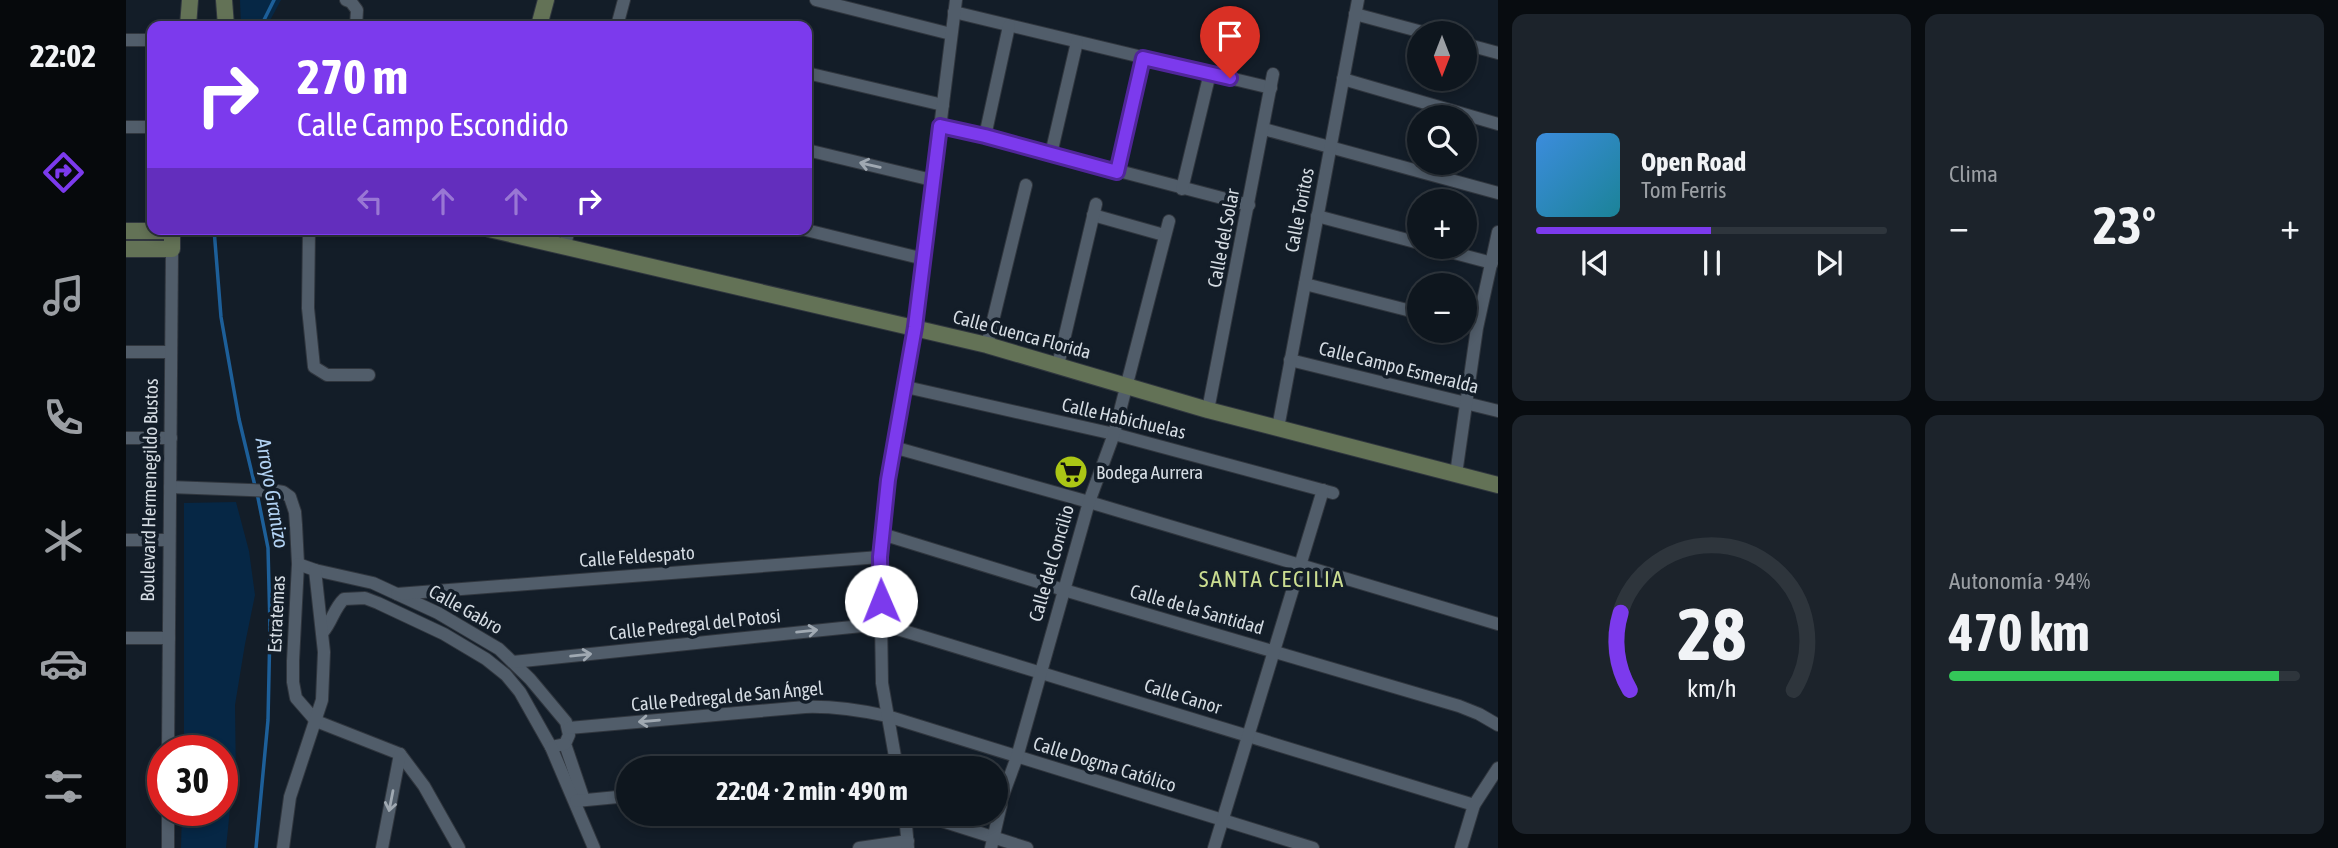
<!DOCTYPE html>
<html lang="es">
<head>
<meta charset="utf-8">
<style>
	:root { --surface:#0e161e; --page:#1c232b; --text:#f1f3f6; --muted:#9b9fa4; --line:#2e353c; --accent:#7c3aed }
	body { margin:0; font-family:"Asap Condensed",sans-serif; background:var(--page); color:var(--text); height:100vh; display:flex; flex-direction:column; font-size:26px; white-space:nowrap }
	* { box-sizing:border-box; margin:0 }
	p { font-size:23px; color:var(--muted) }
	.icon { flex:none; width:38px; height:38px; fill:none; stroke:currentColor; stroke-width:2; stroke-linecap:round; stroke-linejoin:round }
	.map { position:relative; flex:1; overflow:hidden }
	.details { display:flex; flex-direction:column; gap:14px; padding:14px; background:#080c10; width:840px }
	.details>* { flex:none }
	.banner { position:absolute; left:21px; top:21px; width:665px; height:214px; border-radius:14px; box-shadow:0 4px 10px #0003,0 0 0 2px var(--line); background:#7c3aed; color:#fff; overflow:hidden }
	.needle { width:46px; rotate:180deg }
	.buttons { position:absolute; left:1281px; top:21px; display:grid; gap:14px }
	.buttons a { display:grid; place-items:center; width:70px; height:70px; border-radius:50%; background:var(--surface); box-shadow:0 4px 10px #0003,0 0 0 2px var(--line); font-size:35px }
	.speed { position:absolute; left:21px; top:735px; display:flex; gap:14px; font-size:35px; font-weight:700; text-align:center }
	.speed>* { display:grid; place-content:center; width:91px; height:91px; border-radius:50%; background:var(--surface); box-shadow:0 4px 10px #0003,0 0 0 2px var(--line); line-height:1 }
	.speed .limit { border:10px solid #d22; background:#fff; color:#111 }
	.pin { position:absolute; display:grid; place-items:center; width:60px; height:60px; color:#fff; margin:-72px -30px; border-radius:50% 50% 50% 0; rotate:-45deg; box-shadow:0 0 7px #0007 }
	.pin .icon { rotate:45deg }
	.me { position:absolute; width:77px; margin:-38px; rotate:359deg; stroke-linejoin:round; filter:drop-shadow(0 0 5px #0008) }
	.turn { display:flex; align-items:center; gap:24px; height:147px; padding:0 35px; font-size:32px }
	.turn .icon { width:91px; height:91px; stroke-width:2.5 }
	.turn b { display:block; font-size:49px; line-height:60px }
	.lanes { display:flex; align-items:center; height:66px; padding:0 35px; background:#0003; justify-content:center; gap:35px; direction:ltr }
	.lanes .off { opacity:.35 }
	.big { font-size:52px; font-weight:700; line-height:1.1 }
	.details .card { flex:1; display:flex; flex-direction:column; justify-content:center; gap:10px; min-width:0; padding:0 24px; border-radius:14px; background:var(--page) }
	.details .dial { align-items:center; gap:0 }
	.dial svg { height:182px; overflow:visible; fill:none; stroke:var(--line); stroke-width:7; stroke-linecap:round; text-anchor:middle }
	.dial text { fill:var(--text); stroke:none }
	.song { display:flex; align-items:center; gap:21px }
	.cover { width:84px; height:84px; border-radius:10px; background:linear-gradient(135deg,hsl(210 70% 55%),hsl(190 70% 35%)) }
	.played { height:7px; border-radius:4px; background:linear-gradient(90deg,var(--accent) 50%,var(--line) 50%) }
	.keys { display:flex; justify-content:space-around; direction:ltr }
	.heat { display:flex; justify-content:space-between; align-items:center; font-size:38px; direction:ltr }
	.charge { height:10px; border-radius:5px; background:linear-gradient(90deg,#34c759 94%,var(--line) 0) }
	.details .tiles { flex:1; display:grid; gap:14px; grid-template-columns:repeat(2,1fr) }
	.trip { position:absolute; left:490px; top:756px; width:392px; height:70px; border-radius:35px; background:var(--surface); box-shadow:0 4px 10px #0003,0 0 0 2px var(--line); font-weight:700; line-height:70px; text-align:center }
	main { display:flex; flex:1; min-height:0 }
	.menu { display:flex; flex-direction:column; width:126px; justify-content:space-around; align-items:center; background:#06090c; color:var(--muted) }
	.menu .icon { width:49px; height:49px }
	.menu .on { color:var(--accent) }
	.menu b { font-size:32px; color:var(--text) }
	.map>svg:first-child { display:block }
</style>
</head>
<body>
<main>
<nav class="menu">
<b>22:02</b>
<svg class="icon on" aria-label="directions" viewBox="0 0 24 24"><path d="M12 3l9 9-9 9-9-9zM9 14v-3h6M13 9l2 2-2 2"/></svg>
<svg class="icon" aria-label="music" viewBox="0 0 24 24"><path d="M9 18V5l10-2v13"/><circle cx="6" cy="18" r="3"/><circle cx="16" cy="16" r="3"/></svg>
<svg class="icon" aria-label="phone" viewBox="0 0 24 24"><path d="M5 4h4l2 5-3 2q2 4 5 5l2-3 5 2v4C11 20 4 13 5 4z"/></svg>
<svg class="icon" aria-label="climate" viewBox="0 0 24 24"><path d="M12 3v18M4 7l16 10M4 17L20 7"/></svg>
<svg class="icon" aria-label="car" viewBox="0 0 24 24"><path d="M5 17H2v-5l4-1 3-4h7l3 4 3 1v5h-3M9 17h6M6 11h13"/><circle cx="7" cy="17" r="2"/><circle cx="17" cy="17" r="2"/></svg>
<svg class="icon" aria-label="filters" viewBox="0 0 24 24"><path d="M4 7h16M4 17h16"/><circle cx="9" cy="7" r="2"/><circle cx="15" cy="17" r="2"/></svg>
</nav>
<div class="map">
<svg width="1372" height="848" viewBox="0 0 1372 848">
	<rect width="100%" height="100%" fill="#131d28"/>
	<g fill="#062745">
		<path d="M114 0H155L141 26H115Z"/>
		<path d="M110 502 123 551 129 595 119 644 109 705 110 782 105 799 100 848H55L56 810H96V751H58V503Z"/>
	</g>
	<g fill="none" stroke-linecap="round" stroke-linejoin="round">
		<g stroke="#1d5f99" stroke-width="3.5">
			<path d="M135 26 148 0"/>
			<path d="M88 229 95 317 113 419 129 486"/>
			<path d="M130 848 142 720 144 627 142 548 131 493"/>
		</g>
		<defs>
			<g id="street">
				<path d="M220 0 225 2 231 10 230 26"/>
				<path d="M690 0 825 34"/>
				<path d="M828 12 1145 88"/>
				<path d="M1229 14 1300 33"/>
				<path d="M491 26 498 0"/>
				<path d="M0 40H26"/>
				<path d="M1339 44 1372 53"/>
				<path d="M681 73 817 105"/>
				<path d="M1217 79 1372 124"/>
				<path d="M814 126 859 136 1123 205"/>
				<path d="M0 127H26"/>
				<path d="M1138 129 1372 193"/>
				<path d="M859 136 883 26"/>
				<path d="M681 150 806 180"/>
				<path d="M925 154 951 42"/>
				<path d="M991 172 1017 58"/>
				<path d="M1056 189 1084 73"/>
				<path d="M967 215 1038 235"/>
				<path d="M1191 216 1293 243"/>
				<path d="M183 229 182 308 188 367 201 375H243"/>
				<path d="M676 229 798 259"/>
				<path d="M439 245 443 229"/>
				<path d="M1306 247 1366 263"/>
				<path d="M1179 284 1293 313"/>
				<path d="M861 345 900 185"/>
				<path d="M0 352H45"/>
				<path d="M1164 360 1372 411"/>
				<path d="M932 365 970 204"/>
				<path d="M780 387 988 434 1207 493"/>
				<path d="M1082 410 1147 74"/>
				<path d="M1152 428 1232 0"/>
				<path d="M0 438H45"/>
				<path d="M767 447 963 502 1372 624"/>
				<path d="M1330 474 1351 328 1372 232"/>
				<path d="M44 487 151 491 157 492 164 497 169 512 170 525 172 564 167 661V682L170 698 190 721 274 754 298 786 333 848"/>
				<path d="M756 534 938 590 1333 706 1353 714 1372 725"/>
				<path d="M0 540H43"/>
				<path d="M172 564 189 570 247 583 312 613 373 649 404 679 440 722 443 735 439 744 458 800"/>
				<path d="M271 594 754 557"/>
				<path d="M197 632C206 622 208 608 218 599L239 598 252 603 318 634 360 659 380 675 394 692 425 747 439 744"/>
				<path d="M0 638H43"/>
				<path d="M387 662 755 624 1348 805"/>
				<path d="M443 728 679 707C707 706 733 710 761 716L1187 848"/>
				<path d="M425 747 468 848"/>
				<path d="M42 751 46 249"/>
				<path d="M771 768 756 683 754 557 767 447 789 327 830 0"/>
				<path d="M877 795 891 757 963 502 988 434 1043 221"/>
				<path d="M450 801 502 796"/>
				<path d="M779 814 782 848"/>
				<path d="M794 814 901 848"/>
				<path d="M42 848V810"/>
				<path d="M157 848 164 797 196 700 198 652 189 570"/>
				<path d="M256 848 274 754"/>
				<path d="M733 848 782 841"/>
				<path d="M865 848 875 805"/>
				<path d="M1088 848 1197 490"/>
				<path d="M1335 848 1348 805 1372 768"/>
			</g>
			<g id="secondary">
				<path d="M98 0 100 26"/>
				<path d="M62 26 64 0"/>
				<path d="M413 26 420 0"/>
				<path d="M363 229 861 345 1082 410 1372 485"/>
				<path d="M0 231H46"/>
				<path d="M0 249H46V229"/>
			</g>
		</defs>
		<use href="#street" stroke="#30363e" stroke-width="14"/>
		<use href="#secondary" stroke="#30363e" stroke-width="18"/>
		<use href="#street" stroke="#515d6a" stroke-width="12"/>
		<use href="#secondary" stroke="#637256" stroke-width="16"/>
	</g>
	<defs><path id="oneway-shaft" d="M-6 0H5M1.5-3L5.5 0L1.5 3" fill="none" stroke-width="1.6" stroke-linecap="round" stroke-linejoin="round" transform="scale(1.75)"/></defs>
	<g stroke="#a0a9b2">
		<use href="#oneway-shaft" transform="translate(744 165) rotate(-167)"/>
		<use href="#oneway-shaft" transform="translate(681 631) rotate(-6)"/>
		<use href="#oneway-shaft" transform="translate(455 655) rotate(-6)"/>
		<use href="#oneway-shaft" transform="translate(523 721) rotate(175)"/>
		<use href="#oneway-shaft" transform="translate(265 801) rotate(101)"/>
	</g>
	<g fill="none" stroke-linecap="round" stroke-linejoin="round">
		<defs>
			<path id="route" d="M755 601 754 557 762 480 789 327 814 126 859 136 991 172 1017 58 1104 78"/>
		</defs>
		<use href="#route" stroke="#51269a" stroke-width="18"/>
		<use href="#route" stroke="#7c3aed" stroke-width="12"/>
	</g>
	<defs>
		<symbol id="supermarket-disc" viewBox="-11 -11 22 22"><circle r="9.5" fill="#abc615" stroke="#131d28"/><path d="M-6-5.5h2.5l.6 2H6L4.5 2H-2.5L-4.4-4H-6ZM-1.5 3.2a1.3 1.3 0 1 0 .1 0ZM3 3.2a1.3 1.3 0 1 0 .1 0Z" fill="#111"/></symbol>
	</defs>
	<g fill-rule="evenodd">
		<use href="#supermarket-disc" x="926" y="453" width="38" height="38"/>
	</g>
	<g text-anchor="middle" stroke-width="7" stroke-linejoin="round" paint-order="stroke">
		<g font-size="19" fill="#d4dbe2" stroke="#131d28">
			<text transform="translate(1173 210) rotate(-79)" y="7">Calle Toritos</text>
			<text transform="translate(1097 238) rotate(-79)" y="7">Calle del Solar</text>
			<text transform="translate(896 334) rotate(15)" y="7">Calle Cuenca Florida</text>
			<text transform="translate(1273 367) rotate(14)" y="7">Calle Campo Esmeralda</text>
			<text transform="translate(998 418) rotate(13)" y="7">Calle Habichuelas</text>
			<text transform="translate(23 490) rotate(-89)" y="7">Boulevard Hermenegildo Bustos</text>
			<text transform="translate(511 556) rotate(-4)" y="7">Calle Feldespato</text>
			<text transform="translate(925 563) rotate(-74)" y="7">Calle del Concilio</text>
			<text transform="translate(340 609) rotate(29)" y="7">Calle Gabro</text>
			<text transform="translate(1071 609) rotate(16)" y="7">Calle de la Santidad</text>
			<text transform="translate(150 614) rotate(-87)" y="7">Estratemas</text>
			<text transform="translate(569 624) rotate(-6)" y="7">Calle Pedregal del Potosi</text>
			<text transform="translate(601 696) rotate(-5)" y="7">Calle Pedregal de San Ángel</text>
			<text transform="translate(1057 696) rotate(17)" y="7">Calle Canor</text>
			<text transform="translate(979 764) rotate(17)" y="7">Calle Dogma Católico</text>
		</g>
		<g font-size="19" fill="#d4dbe2" stroke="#131d28" text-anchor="start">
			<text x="970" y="479">Bodega Aurrera</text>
		</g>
		<g font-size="21" font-style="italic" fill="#b2d2f3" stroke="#131d28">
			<text transform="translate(146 493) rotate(80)" y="7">Arroyo Granizo</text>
		</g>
		<g font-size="23" letter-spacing="2" fill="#cbdd91" stroke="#131d28">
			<text x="1146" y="587">SANTA CECILIA</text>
		</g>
	</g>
</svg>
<div class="buttons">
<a><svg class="needle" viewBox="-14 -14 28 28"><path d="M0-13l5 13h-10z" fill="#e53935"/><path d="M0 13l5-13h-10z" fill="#9b9fa4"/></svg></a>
<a><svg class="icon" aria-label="search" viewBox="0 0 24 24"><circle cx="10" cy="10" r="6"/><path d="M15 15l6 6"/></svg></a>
<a>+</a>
<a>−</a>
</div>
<div class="speed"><div class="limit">30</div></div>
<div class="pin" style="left:1104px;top:78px;background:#d93025"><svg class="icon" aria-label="arrive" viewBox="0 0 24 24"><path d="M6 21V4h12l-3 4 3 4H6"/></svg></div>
<svg class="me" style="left:755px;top:601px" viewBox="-20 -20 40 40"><circle r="19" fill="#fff"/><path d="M0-13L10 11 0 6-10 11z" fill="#7c3aed"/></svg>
<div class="trip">22:04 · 2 min · 490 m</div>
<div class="banner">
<div class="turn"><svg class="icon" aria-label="right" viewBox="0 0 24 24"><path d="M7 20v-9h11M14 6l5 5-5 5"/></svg><div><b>270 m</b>Calle Campo Escondido</div></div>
<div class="lanes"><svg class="icon off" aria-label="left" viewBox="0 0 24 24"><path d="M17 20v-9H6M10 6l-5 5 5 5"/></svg><svg class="icon off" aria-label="ahead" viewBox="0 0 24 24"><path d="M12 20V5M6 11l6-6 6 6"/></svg><svg class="icon off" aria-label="ahead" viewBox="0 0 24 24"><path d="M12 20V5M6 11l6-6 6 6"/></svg><svg class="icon" aria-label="right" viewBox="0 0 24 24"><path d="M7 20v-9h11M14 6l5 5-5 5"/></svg></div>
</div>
</div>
<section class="details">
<div class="tiles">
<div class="card">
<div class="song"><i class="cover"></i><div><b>Open Road</b><p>Tom Ferris</p></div></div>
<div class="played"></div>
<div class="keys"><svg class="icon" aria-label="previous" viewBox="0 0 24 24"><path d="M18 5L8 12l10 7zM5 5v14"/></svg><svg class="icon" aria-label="pause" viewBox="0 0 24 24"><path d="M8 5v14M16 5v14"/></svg><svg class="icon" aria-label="next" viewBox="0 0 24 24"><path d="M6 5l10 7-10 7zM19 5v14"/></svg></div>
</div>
<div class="card"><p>Clima</p>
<div class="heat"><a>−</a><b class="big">23°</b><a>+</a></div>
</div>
<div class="card dial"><svg viewBox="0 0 100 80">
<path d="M14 69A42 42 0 1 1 86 69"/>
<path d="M14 69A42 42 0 0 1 10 35" stroke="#7c3aed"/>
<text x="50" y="56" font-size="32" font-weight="700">28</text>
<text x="50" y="72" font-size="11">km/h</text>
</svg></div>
<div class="card"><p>Autonomía · 94%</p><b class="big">470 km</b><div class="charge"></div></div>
</div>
</section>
</main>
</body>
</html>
